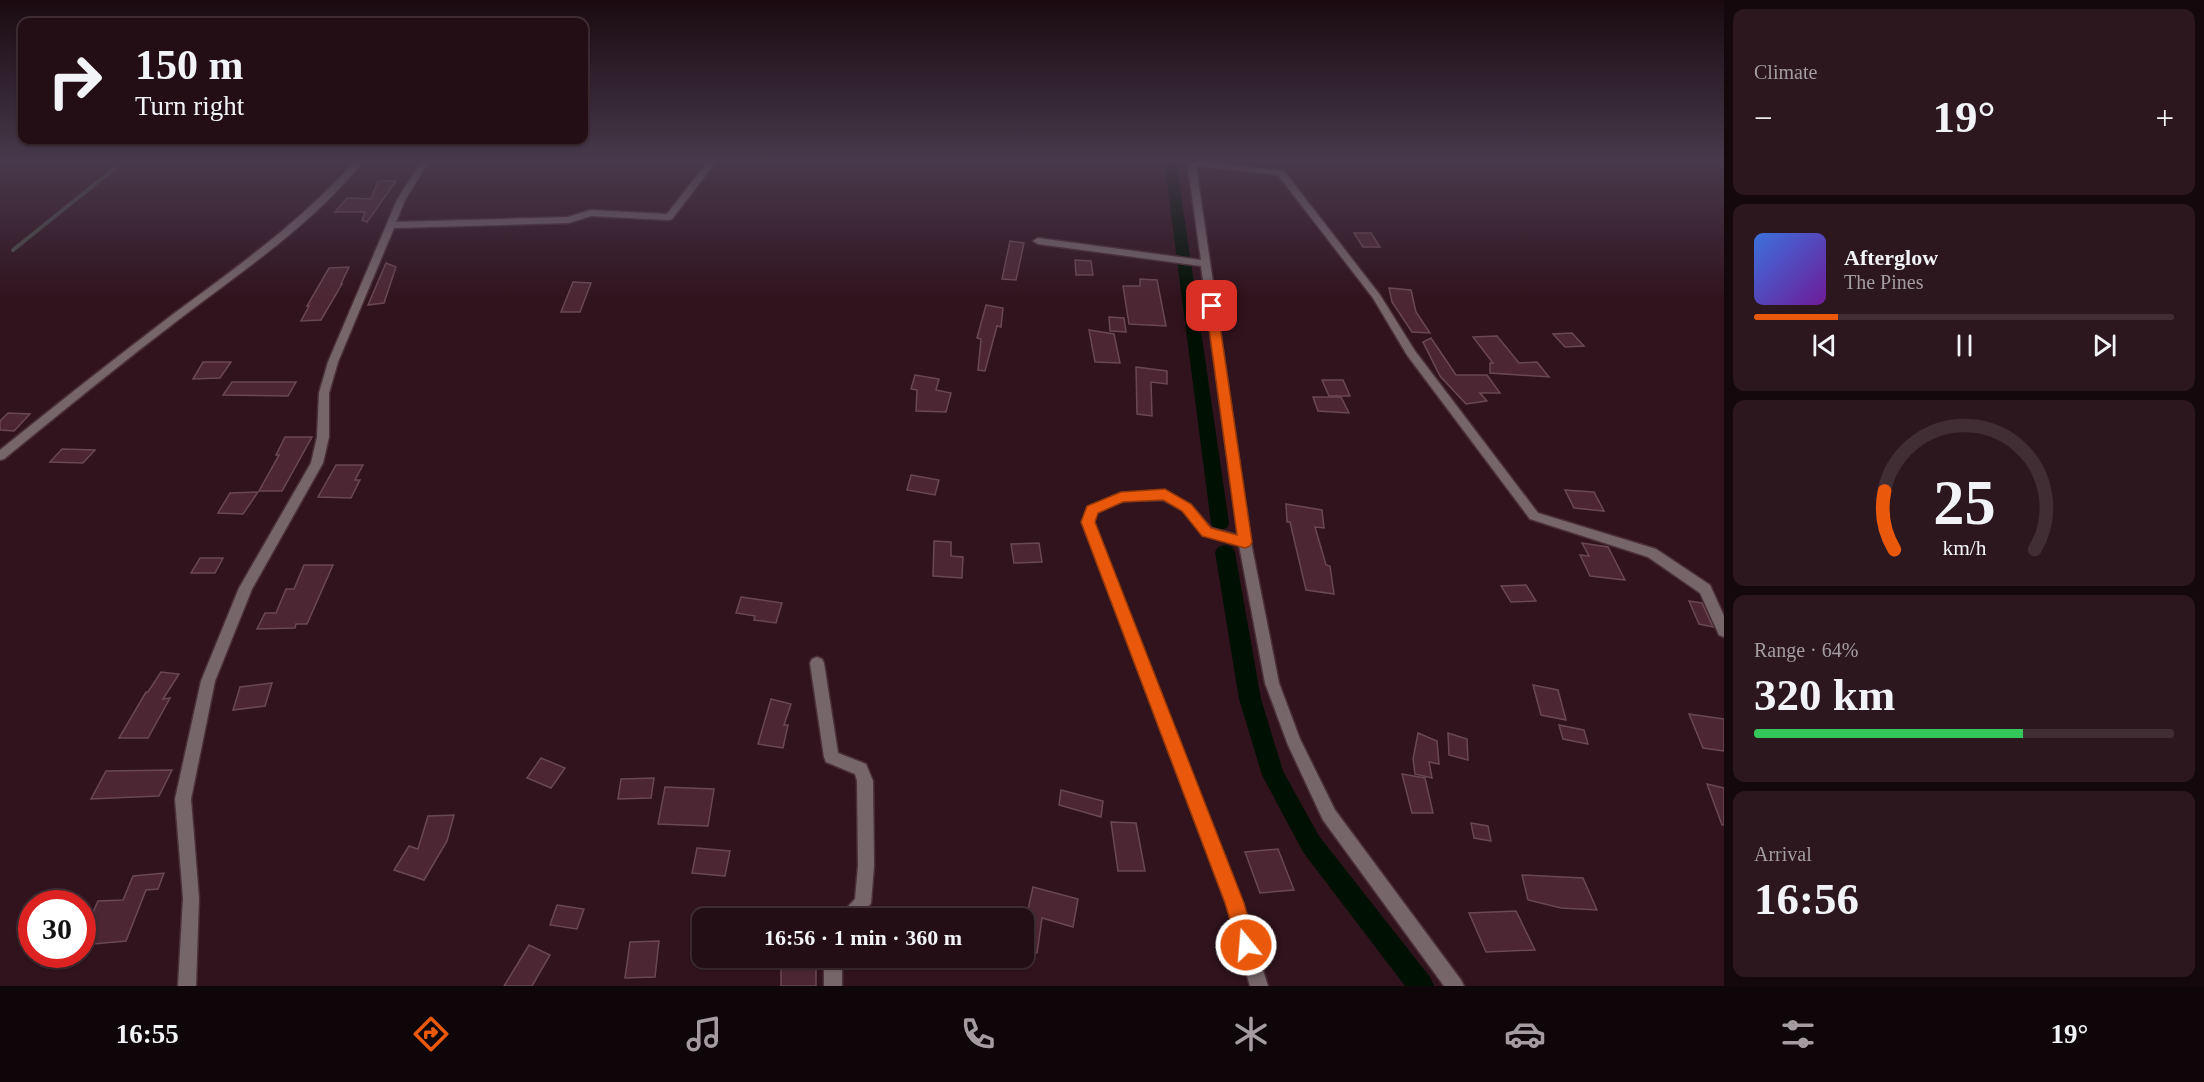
<!DOCTYPE html>
<html lang="en">
<head>
<meta charset="utf-8">
<style>
	:root { --surface:#240e16; --page:#2c171f; --text:#f1f3f6; --muted:#a39ca1; --line:#412e35; --accent:#ea580c }
	body { margin:0; font-family:"Times New Roman",serif; background:var(--page); color:var(--text); height:100vh; display:flex; flex-direction:column; font-size:22px; white-space:nowrap }
	* { box-sizing:border-box; margin:0 }
	p { font-size:20px; color:var(--muted) }
	.icon { flex:none; width:33px; height:33px; fill:none; stroke:currentColor; stroke-width:2; stroke-linecap:round; stroke-linejoin:round }
	.map { position:relative; flex:1; overflow:hidden }
	.sheet { display:flex; flex-direction:column; gap:9px; padding:9px; background:#14080c; width:480px }
	.sheet>* { flex:none }
	.banner { position:absolute; left:18px; top:18px; width:570px; height:126px; border-radius:12px; box-shadow:0 2px 4px #0004,0 0 0 2px var(--line); background:#240e16; color:var(--text); overflow:hidden }
	.speed { position:absolute; left:18px; top:890px; display:flex; gap:12px; font-size:30px; font-weight:700; text-align:center }
	.speed>* { display:grid; place-content:center; width:78px; height:78px; border-radius:50%; background:var(--surface); box-shadow:0 2px 4px #0004,0 0 0 2px var(--line); line-height:1 }
	.speed .limit { border:9px solid #d22; background:#fff; color:#111 }
	.pin { position:absolute; display:grid; place-items:center; width:51px; height:51px; color:#fff; margin:-26px; border-radius:12px; box-shadow:0 3px 9px #0006 }
	.me { position:absolute; width:66px; margin:-33px; rotate:343deg; stroke-linejoin:round; filter:drop-shadow(0 0 4px #0008) }
	.turn { display:flex; align-items:center; gap:21px; height:126px; padding:0 18px; font-size:27px }
	.turn .icon { width:78px; height:78px; stroke-width:2.5 }
	.turn b { display:block; font-size:42px; line-height:51px }
	.big { font-size:45px; font-weight:800; line-height:1.1 }
	.sheet .widget { flex:1; display:flex; flex-direction:column; justify-content:center; gap:9px; min-width:0; padding:0 21px; border-radius:12px; background:var(--page) }
	.sheet .dial { align-items:center; gap:0 }
	.dial svg { height:156px; overflow:visible; fill:none; stroke:var(--line); stroke-width:7; stroke-linecap:round; text-anchor:middle }
	.dial text { fill:var(--text); stroke:none }
	.song { display:flex; align-items:center; gap:18px }
	.cover { width:72px; height:72px; border-radius:9px; background:linear-gradient(135deg,hsl(220 70% 55%),hsl(280 70% 35%)) }
	.played { height:6px; border-radius:3px; background:linear-gradient(90deg,var(--accent) 20%,var(--line) 20%) }
	.keys { display:flex; justify-content:space-around; direction:ltr }
	.heat { display:flex; justify-content:space-between; align-items:center; font-size:33px; direction:ltr }
	.charge { height:9px; border-radius:4px; background:linear-gradient(90deg,#34c759 64%,var(--line) 0) }
	.trip { position:absolute; left:692px; top:908px; width:342px; height:60px; border-radius:12px; background:var(--surface); box-shadow:0 2px 4px #0004,0 0 0 2px var(--line); font-weight:800; line-height:60px; text-align:center }
	.dock { display:flex; height:96px; justify-content:space-around; align-items:center; background:#0e0609; color:var(--muted) }
	.dock .icon { width:42px; height:42px }
	.dock .current { color:var(--accent) }
	.dock b { font-size:27px; color:var(--text) }
	main { display:flex; flex:1; min-height:0 }
	.map>svg:first-child { display:block }
</style>
</head>
<body>
<main>
<div class="map">
<svg width="1724" height="986" viewBox="0 0 1724 986">
	<rect width="100%" height="100%" fill="#30131d"/>
	<g fill="none" stroke-linecap="round" stroke-linejoin="round">
		<path stroke="#494e46" stroke-width="4" d="M13 250 125 160"/>
		<g fill="#001103" fill-rule="evenodd">
			<path d="M1164 160H1176L1229 523 1227 528 1220 530 1213 528 1211 523Z"/>
			<path d="M1225 545 1232 547 1235 552 1261 699 1283 771 1319 836 1430 977 1434 986H1405L1303 852 1262 775 1239 699 1215 552 1218 547Z"/>
		</g>
	</g>
	<g fill="#4c2733" stroke="#6a4852" stroke-width="1.5">
		<path d="M378 181H396L367 222 362 220 365 212H335L347 198 371 199Z"/>
		<path d="M1354 233H1371L1380 247H1363Z"/>
		<path d="M1010 241 1024 243 1016 280 1002 279Z"/>
		<path d="M1075 260 1091 261 1093 275H1076Z"/>
		<path d="M386 263 396 267 384 303 368 305Z"/>
		<path d="M349 267 341 284H342L321 320 301 321 309 306H307L329 268Z"/>
		<path d="M1140 279 1157 280 1166 326 1129 324 1123 286H1140Z"/>
		<path d="M573 282 591 283 580 312H561Z"/>
		<path d="M1389 288 1411 290 1416 312 1430 333 1412 332 1392 302Z"/>
		<path d="M986 305 1003 308 1001 327 997 326 985 371 978 370 981 339 977 338Z"/>
		<path d="M1109 317 1124 318 1126 332 1110 331Z"/>
		<path d="M1089 330 1114 334 1120 363 1095 362Z"/>
		<path d="M1572 333 1584 346 1565 347 1553 334Z"/>
		<path d="M1497 336 1519 363 1537 362 1549 377 1490 373V363H1493L1473 337Z"/>
		<path d="M1431 338 1456 375H1487L1500 393H1480L1487 401 1466 404 1440 376 1423 342Z"/>
		<path d="M203 362H231L220 378 193 379Z"/>
		<path d="M1136 367 1167 371V384L1151 382 1152 416 1137 414Z"/>
		<path d="M915 375 939 379 936 390 951 393 946 412 916 411 917 390 911 389Z"/>
		<path d="M1322 380H1343L1350 396H1329Z"/>
		<path d="M232 382H296L288 396 223 395Z"/>
		<path d="M1313 397H1341L1349 413 1318 411Z"/>
		<path d="M8 413 30 414 14 431 0 430V421Z"/>
		<path d="M285 437H312L282 491H259L279 455H276Z"/>
		<path d="M62 449 95 450 83 463 50 462Z"/>
		<path d="M336 465H363L355 480H360L351 498 318 497Z"/>
		<path d="M911 475 939 480 935 495 907 490Z"/>
		<path d="M1565 490 1594 492 1604 511 1574 508Z"/>
		<path d="M258 492 243 514 218 513 230 493Z"/>
		<path d="M1286 504 1322 510 1324 528 1315 527 1326 565 1330 566 1334 594 1306 590 1290 522H1287Z"/>
		<path d="M934 541 951 542V556L963 557 962 578 933 576Z"/>
		<path d="M1039 543 1042 562 1014 563 1011 544Z"/>
		<path d="M1582 543 1608 547 1625 580 1590 576 1580 555 1589 556Z"/>
		<path d="M200 558H223L215 573H191Z"/>
		<path d="M304 565H333L307 624H296L295 628 257 629 265 613H276L286 589H294Z"/>
		<path d="M1526 585 1536 601 1511 602 1501 586Z"/>
		<path d="M741 597 782 603 776 623 754 620 755 616 736 613Z"/>
		<path d="M1689 601 1702 603 1713 627 1699 624Z"/>
		<path d="M161 672 179 674 163 699 170 698 148 738H119L146 692H148Z"/>
		<path d="M272 683 265 706 233 710 240 687Z"/>
		<path d="M1533 685 1558 690 1566 720 1541 715Z"/>
		<path d="M771 699 791 704 784 725H788L783 748 758 744Z"/>
		<path d="M1689 714 1724 719V751L1703 748Z"/>
		<path d="M1559 725 1584 730 1588 744 1563 739Z"/>
		<path d="M1418 733 1437 741 1439 764 1429 762 1432 778 1415 774 1413 759Z"/>
		<path d="M1448 733 1467 739 1468 760 1449 755Z"/>
		<path d="M541 758 565 768 551 788 527 778Z"/>
		<path d="M172 770 159 796 91 799 106 771Z"/>
		<path d="M1402 774 1425 778 1433 813H1412Z"/>
		<path d="M654 778 651 798 618 799 621 779Z"/>
		<path d="M1707 784 1724 788V825H1722Z"/>
		<path d="M665 787 714 789 708 826 658 824Z"/>
		<path d="M1061 790 1103 801 1101 817 1059 805Z"/>
		<path d="M454 815 447 841 424 880 394 870 409 846 418 849 428 816Z"/>
		<path d="M1111 822 1136 823 1145 871H1118Z"/>
		<path d="M1471 823 1488 826 1491 841 1474 838Z"/>
		<path d="M697 848 730 851 725 876 692 873Z"/>
		<path d="M1278 849 1294 890 1260 893 1245 852Z"/>
		<path d="M164 873 158 889 146 890 126 941 82 945V937L98 901 123 900 133 876Z"/>
		<path d="M1522 875 1583 878 1597 910 1561 908 1528 900Z"/>
		<path d="M1033 887 1078 899 1073 927 1042 918 1037 953 1023 949V932Z"/>
		<path d="M557 905 584 909 577 929 550 925Z"/>
		<path d="M1516 911 1535 950 1486 952 1469 913Z"/>
		<path d="M659 941 655 977 625 978 630 942Z"/>
		<path d="M529 945 550 955 532 986H504Z"/>
		<path d="M816 963V986H781V964Z"/>
	</g>
	<g fill="none" stroke-linecap="round" stroke-linejoin="round">
		<defs>
			<g id="minor">
				<path d="M356 160H364C315 222 248 267 186 314 124 361 64 410 4 459L0 460V450C57 404 114 359 172 315 237 267 302 221 356 160Z"/>
				<path d="M422 160H430L405 200 396 222 568 217 590 210 667 214 709 160H717L672 219 669 220 591 216 569 223 394 228 338 362 329 393V437L323 463 252 589 215 681 191 799 199 898 196 986H178L183 898 175 799 201 681 239 588 311 463 317 437 319 393 328 362 397 200Z"/>
				<path d="M1187 160 1284 171 1380 295 1415 351 1538 513 1656 549 1710 585 1724 616V637L1719 635 1700 593 1648 557 1530 519 1407 355 1373 298 1278 175 1196 166 1251 542 1279 683 1300 739 1335 810 1461 980 1464 986H1444L1323 820 1288 745 1265 683 1239 545 1203 535 1182 510 1163 500 1122 501 1097 513 1094 522 1242 903 1268 986H1250L1226 903 1082 522 1088 507 1121 493 1165 491 1190 504 1211 528 1238 535 1201 266 1038 244 1033 241 1038 238 1201 260Z"/>
				<path d="M817 657 822 659 824 663 838 753 866 764 873 781 874 866 871 903 860 918H841L843 912 855 899 858 866 857 781 855 774 826 762 824 757 810 663 812 659Z"/>
				<rect x="824" y="957" width="18" height="29"/>
			</g>
		</defs>
		<use href="#minor" stroke="#4b2f39" stroke-width="3"/>
		<use href="#minor" fill="#76666a" fill-rule="evenodd"/>
	</g>
	<linearGradient id="sky" x2="0" y2="1"><stop stop-color="#1a0a10"/><stop offset="0.54" stop-color="#48394c"/><stop offset="1" stop-color="#48394c" stop-opacity="0"/></linearGradient>
	<rect width="1724" height="298" fill="url(#sky)"/>
	<path fill="#ea580c" stroke="#983908" stroke-width="1.5" d="M1212 302 1217 306 1252 542 1250 546 1245 548 1202 536 1182 511 1163 500 1123 502 1098 513 1095 522 1244 903 1256 945 1253 952 1246 954 1240 952 1225 903 1081 522 1087 506 1121 492 1165 489 1191 504 1211 528 1237 535 1206 306Z"/>
</svg>
<div class="speed"><div class="limit">30</div></div>
<div class="pin" style="left:1212px;top:306px;background:#d93025"><svg class="icon" aria-label="arrive" viewBox="0 0 24 24"><path d="M6 21V4h12l-3 4 3 4H6"/></svg></div>
<svg class="me" style="left:1246px;top:945px" viewBox="-20 -20 40 40"><circle r="17" fill="#ea580c" stroke="#fff" stroke-width="3"/><path d="M0-11L8 9 0 5-8 9z" fill="#fff"/></svg>
<div class="trip">16:56 · 1 min · 360 m</div>
<div class="banner">
<div class="turn"><svg class="icon" aria-label="right" viewBox="0 0 24 24"><path d="M7 20v-9h11M14 6l5 5-5 5"/></svg><div><b>150 m</b>Turn right</div></div>
</div>
</div>
<section class="sheet">
<div class="widget"><p>Climate</p>
<div class="heat"><a>−</a><b class="big">19°</b><a>+</a></div>
</div>
<div class="widget">
<div class="song"><i class="cover"></i><div><b>Afterglow</b><p>The Pines</p></div></div>
<div class="played"></div>
<div class="keys"><svg class="icon" aria-label="previous" viewBox="0 0 24 24"><path d="M18 5L8 12l10 7zM5 5v14"/></svg><svg class="icon" aria-label="pause" viewBox="0 0 24 24"><path d="M8 5v14M16 5v14"/></svg><svg class="icon" aria-label="next" viewBox="0 0 24 24"><path d="M6 5l10 7-10 7zM19 5v14"/></svg></div>
</div>
<div class="widget dial"><svg viewBox="0 0 100 80">
<path d="M14 69A42 42 0 1 1 86 69"/>
<path d="M14 69A42 42 0 0 1 9 39" stroke="#ea580c"/>
<text x="50" y="56" font-size="32" font-weight="700">25</text>
<text x="50" y="72" font-size="11">km/h</text>
</svg></div>
<div class="widget"><p>Range · 64%</p><b class="big">320 km</b><div class="charge"></div></div>
<div class="widget"><p>Arrival</p><b class="big">16:56</b></div>
</section>
</main>
<nav class="dock">
<b>16:55</b>
<svg class="icon current" aria-label="directions" viewBox="0 0 24 24"><path d="M12 3l9 9-9 9-9-9zM9 14v-3h6M13 9l2 2-2 2"/></svg>
<svg class="icon" aria-label="music" viewBox="0 0 24 24"><path d="M9 18V5l10-2v13"/><circle cx="6" cy="18" r="3"/><circle cx="16" cy="16" r="3"/></svg>
<svg class="icon" aria-label="phone" viewBox="0 0 24 24"><path d="M5 4h4l2 5-3 2q2 4 5 5l2-3 5 2v4C11 20 4 13 5 4z"/></svg>
<svg class="icon" aria-label="climate" viewBox="0 0 24 24"><path d="M12 3v18M4 7l16 10M4 17L20 7"/></svg>
<svg class="icon" aria-label="car" viewBox="0 0 24 24"><path d="M5 17H2v-5l4-1 3-4h7l3 4 3 1v5h-3M9 17h6M6 11h13"/><circle cx="7" cy="17" r="2"/><circle cx="17" cy="17" r="2"/></svg>
<svg class="icon" aria-label="filters" viewBox="0 0 24 24"><path d="M4 7h16M4 17h16"/><circle cx="9" cy="7" r="2"/><circle cx="15" cy="17" r="2"/></svg>
<b>19°</b>
</nav>
</body>
</html>
